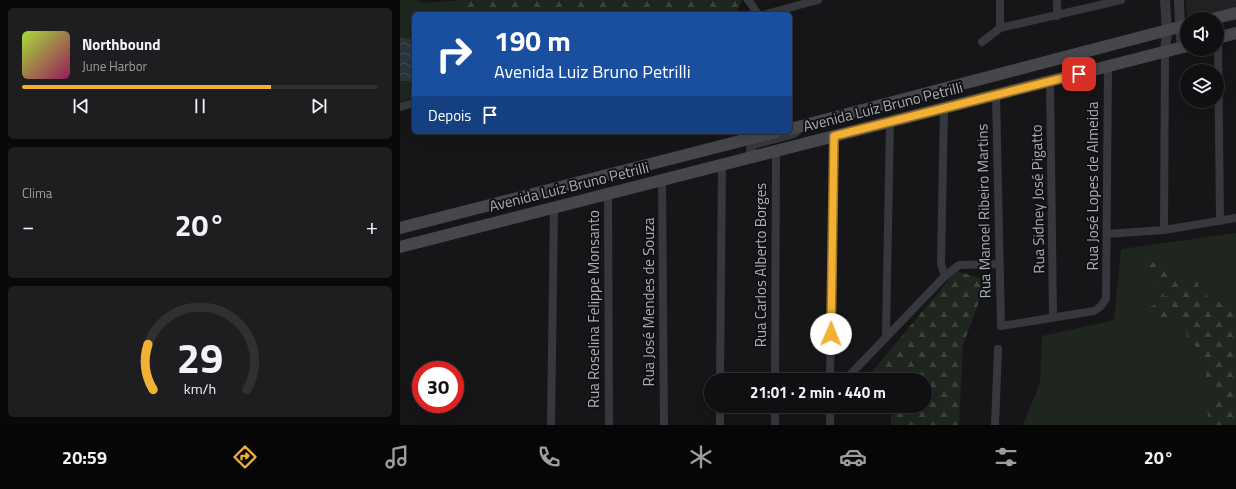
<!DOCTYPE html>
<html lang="pt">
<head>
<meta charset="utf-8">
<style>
	:root { --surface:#101012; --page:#1e1e20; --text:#f1f3f6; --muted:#9c9d9f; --line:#303032; --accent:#f2b134 }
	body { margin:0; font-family:"Titillium Web",sans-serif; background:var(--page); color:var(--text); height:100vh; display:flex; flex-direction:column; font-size:15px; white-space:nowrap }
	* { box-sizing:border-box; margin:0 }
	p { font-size:13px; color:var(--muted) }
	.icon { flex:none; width:22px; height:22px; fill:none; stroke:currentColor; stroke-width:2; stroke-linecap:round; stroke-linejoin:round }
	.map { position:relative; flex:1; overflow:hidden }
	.side { display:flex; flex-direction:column; gap:8px; padding:8px; background:#09090a; width:400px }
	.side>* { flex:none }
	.banner { position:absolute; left:12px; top:12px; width:380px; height:122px; border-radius:6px; box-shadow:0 4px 16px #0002,0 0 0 1px var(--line); background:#1a4fa0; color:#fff; overflow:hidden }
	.tools { position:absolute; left:780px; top:12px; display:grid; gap:8px }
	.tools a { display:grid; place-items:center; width:44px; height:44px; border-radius:50%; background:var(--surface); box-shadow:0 4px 16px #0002,0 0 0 1px var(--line); font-size:20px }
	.speed { position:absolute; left:12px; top:361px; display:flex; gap:8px; font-size:20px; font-weight:700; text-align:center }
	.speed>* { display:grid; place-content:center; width:52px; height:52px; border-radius:50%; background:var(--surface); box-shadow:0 4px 16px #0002,0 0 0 1px var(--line); line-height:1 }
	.speed .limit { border:6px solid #d22; background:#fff; color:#111 }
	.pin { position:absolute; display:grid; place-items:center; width:34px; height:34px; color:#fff; margin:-17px; border-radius:8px; box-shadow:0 2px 6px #0006 }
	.me { position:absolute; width:44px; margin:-22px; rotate:1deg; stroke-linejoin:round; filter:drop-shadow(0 0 3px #0008) }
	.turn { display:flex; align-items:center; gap:14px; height:84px; padding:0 16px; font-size:18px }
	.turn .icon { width:52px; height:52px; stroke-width:2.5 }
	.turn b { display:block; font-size:28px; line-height:34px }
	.then { display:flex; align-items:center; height:38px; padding:0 16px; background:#0003; gap:8px; font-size:15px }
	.big { font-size:30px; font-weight:700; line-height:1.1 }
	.side .widget { flex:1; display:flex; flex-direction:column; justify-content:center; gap:6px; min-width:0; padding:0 14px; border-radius:6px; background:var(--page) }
	.side .dial { align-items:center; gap:0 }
	.dial svg { height:104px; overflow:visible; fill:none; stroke:var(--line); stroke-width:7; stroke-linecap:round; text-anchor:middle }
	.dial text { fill:var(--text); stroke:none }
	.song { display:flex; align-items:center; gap:12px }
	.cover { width:48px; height:48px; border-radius:6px; background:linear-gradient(135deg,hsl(80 70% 55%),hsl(330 70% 35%)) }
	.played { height:4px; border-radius:2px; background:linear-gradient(90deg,var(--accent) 70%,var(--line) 70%) }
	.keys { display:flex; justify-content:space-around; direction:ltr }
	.heat { display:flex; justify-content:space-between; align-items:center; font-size:22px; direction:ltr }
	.trip { position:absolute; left:304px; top:373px; width:228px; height:40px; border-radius:20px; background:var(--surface); box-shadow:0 4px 16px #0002,0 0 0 1px var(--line); font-weight:700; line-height:40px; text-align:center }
	.dock { display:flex; height:64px; justify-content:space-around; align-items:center; background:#060607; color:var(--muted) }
	.dock .icon { width:28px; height:28px }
	.dock .active { color:var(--accent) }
	.dock b { font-size:18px; color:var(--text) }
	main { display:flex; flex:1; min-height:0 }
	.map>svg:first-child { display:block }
</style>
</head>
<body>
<main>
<section class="side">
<div class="widget">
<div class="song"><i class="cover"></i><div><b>Northbound</b><p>June Harbor</p></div></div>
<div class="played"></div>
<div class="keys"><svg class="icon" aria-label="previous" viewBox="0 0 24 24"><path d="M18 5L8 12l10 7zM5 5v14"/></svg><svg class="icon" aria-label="pause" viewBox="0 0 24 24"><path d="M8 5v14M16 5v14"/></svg><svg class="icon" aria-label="next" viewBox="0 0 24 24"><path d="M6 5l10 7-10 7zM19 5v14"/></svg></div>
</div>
<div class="widget"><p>Clima</p>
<div class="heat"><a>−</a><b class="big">20°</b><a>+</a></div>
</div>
<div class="widget dial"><svg viewBox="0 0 100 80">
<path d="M14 69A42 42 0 1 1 86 69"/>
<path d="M14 69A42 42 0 0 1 10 34" stroke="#f2b134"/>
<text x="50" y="56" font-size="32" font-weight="700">29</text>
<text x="50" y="72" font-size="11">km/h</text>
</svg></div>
</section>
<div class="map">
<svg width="836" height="425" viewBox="0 0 836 425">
	<defs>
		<pattern id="forest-firs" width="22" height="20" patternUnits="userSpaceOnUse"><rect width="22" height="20" fill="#1e261f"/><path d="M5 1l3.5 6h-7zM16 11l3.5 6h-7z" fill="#3c433d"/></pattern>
		<pattern id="water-waves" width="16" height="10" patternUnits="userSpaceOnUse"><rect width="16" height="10" fill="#2c353c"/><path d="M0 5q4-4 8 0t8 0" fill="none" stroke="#485056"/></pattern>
	</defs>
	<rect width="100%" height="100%" fill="#161618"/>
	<path fill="#222225" d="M786 0H836V8L795 19H787Z"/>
	<g fill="#1e261f">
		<path d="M0 0H16L22 3 64 0H341L342 1 335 14H14V40L0 37Z"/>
		<path d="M0 81H14V98L0 102Z"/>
		<path d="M836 233V300L830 302 829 298 824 299 826 304 821 305 819 301 814 302 769 279 767 274 772 273 753 279 766 286 769 296 764 297 762 292 759 299 761 304 750 318 759 315 761 320 770 317 772 321 787 317 788 321 783 323 792 347 796 346 803 349 804 354 800 356 814 399 804 402 811 425H623L640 383 642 336 714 320 721 249Z"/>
	</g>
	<g fill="url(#forest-firs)">
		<path d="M64 0H341L342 1 335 14H53L58 1Z"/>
		<path d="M750 253 753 263 758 261 760 266 769 263 772 273 768 275 769 279 779 276 782 286 797 281 801 296 806 294 808 299 813 297 814 302 819 301 821 305 825 304 824 299 829 297 830 302 836 300V425H811L804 402 814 399 799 355 804 354 803 349 798 351 796 346 791 347 783 323 788 321 787 317 772 321 770 317 761 320 759 315 749 318 746 308 761 303 759 299 754 300 753 295 763 292 764 297 769 295 766 286 761 287 759 283 755 284 753 279 748 281 742 261 747 260 745 255Z"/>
		<path d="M556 271 587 280 563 345 559 425H491V411L441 409 443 406H525V380H465Z"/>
	</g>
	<path fill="url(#water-waves)" d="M0 37 14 40V81H0Z"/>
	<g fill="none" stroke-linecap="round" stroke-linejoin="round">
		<g stroke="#37383d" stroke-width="8">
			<path d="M348 0 358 14"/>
			<path d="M657 0V16"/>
			<path d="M366 14 418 0"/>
			<path d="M600 28V0"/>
			<path d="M818 38 820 221"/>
			<path d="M582 42 600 28 721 0"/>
			<path d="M650 81 653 317"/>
			<path d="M596 95 601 326 694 311 700 307 706 299 708 67"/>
			<path d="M0 107 14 103"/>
			<path d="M544 108 541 264 545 276"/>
			<path d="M262 180 264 425"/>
			<path d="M208 193 209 425"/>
			<path d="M764 230 765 52"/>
			<path d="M707 234 764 230 836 218"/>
			<path d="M488 335 486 333 490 122"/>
			<path d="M320 380 322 165"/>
			<path d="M375 380 376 151"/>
			<path d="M430 380 434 136"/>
			<path d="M445 380 545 276 559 265 599 264"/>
			<path d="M151 425 154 207"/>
			<path d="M320 425V406"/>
			<path d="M375 425V406"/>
			<path d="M430 425V406"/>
			<path d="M595 425 598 349"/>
		</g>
		<g stroke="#37383d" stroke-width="10">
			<path d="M779 0 780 27 782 47"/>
			<path d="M765 52 767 31 765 0"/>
			<path d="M355 156C350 153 350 148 353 144L394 133 399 128"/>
		</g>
		<g stroke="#45474d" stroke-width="12">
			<path d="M812 19 836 13"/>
			<path d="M817 38 836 33"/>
			<path d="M390 129 787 25"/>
			<path d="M0 228 376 132"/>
			<path d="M0 247 787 46"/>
		</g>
	</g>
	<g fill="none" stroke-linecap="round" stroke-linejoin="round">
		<defs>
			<path id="route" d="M431 334 434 136 679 74"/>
		</defs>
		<use href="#route" stroke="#9d7322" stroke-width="10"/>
		<use href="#route" stroke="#f2b134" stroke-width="7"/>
	</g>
	<g text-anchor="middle" stroke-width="4" stroke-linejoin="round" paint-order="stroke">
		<g font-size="15" fill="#a8adb8" stroke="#111113">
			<text transform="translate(483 107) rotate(-14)" y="5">Avenida Luiz Bruno Petrilli</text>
			<text transform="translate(693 186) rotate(-90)" y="5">Rua José Lopes de Almeida</text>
			<text transform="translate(169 187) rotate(-14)" y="5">Avenida Luiz Bruno Petrilli</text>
			<text transform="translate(638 199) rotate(-91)" y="5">Rua Sidney José Pigatto</text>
			<text transform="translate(584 211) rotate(-91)" y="5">Rua Manoel Ribeiro Martins</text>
			<text transform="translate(361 265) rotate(-90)" y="5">Rua Carlos Alberto Borges</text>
			<text transform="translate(249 302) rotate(-90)" y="5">Rua José Mendes de Souza</text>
			<text transform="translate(194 309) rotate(-90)" y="5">Rua Roselina Felippe Monsanto</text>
		</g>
	</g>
</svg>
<div class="tools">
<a><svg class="icon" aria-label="sound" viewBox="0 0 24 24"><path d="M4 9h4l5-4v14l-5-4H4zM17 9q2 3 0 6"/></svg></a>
<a><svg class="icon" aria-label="layers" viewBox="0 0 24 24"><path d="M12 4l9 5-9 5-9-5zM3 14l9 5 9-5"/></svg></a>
</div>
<div class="speed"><div class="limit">30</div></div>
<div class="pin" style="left:679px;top:74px;background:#d93025"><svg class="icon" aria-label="arrive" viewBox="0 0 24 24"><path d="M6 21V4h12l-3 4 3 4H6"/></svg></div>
<svg class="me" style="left:431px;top:334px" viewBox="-20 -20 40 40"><circle r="19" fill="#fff"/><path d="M0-13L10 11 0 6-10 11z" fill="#f2b134"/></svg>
<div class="trip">21:01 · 2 min · 440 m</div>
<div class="banner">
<div class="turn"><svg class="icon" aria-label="right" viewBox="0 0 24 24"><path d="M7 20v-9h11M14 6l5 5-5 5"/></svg><div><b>190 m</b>Avenida Luiz Bruno Petrilli</div></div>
<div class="then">Depois<svg class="icon" aria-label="arrive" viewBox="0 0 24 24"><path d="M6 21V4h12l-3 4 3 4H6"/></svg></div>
</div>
</div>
</main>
<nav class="dock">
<b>20:59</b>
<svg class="icon active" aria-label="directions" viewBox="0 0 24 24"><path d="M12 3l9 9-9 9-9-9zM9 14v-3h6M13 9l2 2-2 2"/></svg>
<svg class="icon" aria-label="music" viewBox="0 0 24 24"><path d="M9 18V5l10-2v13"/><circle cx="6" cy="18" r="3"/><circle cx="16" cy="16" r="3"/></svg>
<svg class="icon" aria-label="phone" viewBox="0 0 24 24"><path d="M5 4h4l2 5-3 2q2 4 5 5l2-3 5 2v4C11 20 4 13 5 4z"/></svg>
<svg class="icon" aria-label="climate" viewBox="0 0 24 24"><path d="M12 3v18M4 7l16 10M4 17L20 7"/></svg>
<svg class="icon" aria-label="car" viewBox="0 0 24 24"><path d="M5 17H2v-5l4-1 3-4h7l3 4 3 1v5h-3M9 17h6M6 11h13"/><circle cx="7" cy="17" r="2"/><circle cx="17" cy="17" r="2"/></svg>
<svg class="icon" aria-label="filters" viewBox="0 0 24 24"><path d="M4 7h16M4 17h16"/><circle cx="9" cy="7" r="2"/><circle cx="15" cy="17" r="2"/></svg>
<b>20°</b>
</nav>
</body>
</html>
